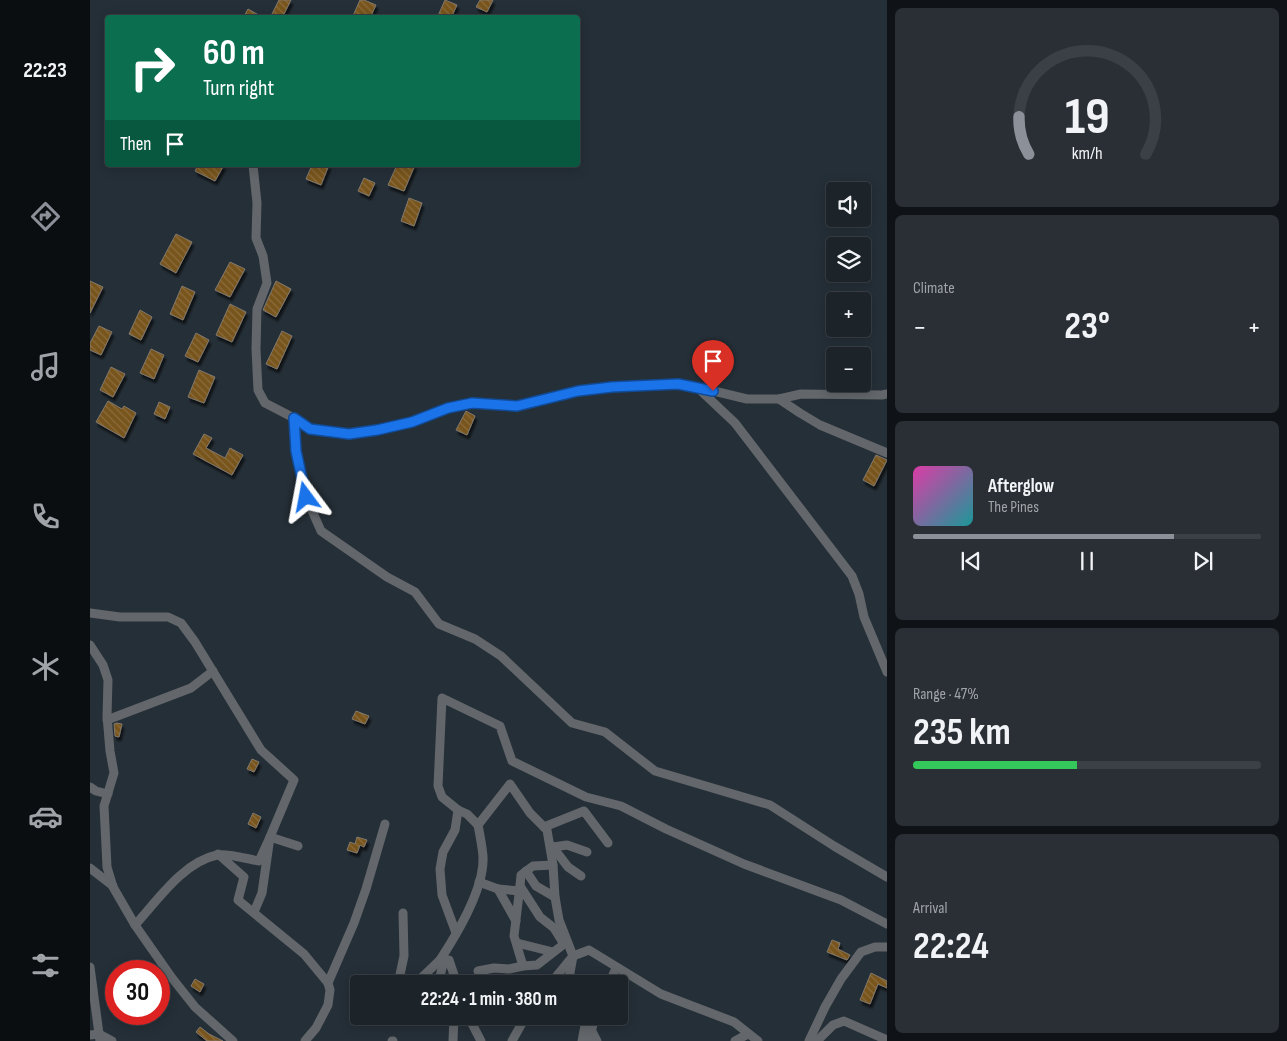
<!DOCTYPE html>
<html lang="en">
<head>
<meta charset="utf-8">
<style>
	:root { --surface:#1c2329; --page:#292f35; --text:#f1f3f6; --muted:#a0a4a8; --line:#3a4046; --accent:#8c9099 }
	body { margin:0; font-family:"Sofia Sans Condensed",sans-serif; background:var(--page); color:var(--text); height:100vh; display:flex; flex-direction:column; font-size:19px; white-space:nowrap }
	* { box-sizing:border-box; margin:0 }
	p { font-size:16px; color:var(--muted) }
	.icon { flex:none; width:28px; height:28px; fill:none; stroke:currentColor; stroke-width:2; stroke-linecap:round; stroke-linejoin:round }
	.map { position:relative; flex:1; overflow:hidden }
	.panel { display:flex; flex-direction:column; gap:8px; padding:8px; background:#0f1317; width:400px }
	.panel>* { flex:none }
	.hud { position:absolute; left:15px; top:15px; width:475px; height:152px; border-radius:5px; box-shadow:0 2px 12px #0003,0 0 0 1px var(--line); background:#0b6e4f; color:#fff; overflow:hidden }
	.buttons { position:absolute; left:736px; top:182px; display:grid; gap:10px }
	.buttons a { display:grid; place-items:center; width:45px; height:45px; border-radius:5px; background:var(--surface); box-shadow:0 2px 12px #0003,0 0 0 1px var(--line); font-size:25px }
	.speed { position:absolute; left:15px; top:960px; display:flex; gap:10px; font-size:25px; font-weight:700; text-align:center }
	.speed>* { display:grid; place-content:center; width:65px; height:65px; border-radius:50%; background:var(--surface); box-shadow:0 2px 12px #0003,0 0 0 1px var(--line); line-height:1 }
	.speed .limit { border:8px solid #d22; background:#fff; color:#111 }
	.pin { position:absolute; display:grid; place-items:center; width:42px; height:42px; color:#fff; margin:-51px -21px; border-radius:50% 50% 50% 0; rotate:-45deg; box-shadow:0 0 5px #0007 }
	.pin .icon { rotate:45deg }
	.me { position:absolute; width:55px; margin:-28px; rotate:347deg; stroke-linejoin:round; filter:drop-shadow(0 0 4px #0008) }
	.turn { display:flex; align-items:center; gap:18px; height:105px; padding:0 15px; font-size:22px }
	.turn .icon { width:65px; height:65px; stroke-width:2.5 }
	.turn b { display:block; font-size:35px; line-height:42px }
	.then { display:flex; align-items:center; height:48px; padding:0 15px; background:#0003; gap:10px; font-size:19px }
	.big { font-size:38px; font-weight:700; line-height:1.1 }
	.panel .widget { flex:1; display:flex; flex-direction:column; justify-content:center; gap:8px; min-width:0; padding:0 18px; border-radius:8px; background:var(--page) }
	.panel .dial { align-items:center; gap:0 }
	.dial svg { height:130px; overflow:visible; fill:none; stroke:var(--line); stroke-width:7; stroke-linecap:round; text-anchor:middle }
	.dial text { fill:var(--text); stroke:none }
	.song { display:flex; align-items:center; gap:15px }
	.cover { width:60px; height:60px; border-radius:8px; background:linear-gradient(135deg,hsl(320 70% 55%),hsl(180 70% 35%)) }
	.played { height:5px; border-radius:2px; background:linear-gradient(90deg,var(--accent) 75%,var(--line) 75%) }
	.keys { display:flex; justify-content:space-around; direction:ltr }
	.heat { display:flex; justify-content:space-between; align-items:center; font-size:28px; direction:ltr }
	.charge { height:8px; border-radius:4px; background:linear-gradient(90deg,#34c759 47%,var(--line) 0) }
	.trip { position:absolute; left:260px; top:975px; width:278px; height:50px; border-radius:5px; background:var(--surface); box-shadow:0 2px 12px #0003,0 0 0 1px var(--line); font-weight:700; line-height:50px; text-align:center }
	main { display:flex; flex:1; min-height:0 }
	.menu { display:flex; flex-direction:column; width:90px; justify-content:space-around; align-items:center; background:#0b0e10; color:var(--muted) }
	.menu .icon { width:35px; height:35px }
	.menu .selected { color:var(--accent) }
	.menu b { font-size:22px; color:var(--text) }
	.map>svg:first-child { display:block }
</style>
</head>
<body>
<main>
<nav class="menu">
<b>22:23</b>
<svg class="icon selected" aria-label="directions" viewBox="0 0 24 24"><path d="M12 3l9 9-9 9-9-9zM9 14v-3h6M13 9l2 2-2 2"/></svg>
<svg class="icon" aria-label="music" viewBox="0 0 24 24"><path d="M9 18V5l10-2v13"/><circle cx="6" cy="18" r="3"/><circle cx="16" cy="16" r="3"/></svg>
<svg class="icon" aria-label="phone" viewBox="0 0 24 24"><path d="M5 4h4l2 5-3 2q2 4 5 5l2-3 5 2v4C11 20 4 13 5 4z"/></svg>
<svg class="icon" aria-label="climate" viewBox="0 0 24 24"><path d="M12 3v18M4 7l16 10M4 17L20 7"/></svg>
<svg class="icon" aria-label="car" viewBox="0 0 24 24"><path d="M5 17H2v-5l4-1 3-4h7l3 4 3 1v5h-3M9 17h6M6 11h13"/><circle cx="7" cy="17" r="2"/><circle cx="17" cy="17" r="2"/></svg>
<svg class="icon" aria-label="filters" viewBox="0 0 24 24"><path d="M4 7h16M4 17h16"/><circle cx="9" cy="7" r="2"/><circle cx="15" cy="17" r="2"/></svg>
</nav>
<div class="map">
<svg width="797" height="1041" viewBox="0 0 797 1041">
	<defs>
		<pattern id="building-back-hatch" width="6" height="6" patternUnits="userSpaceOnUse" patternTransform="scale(1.25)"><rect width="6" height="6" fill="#78541b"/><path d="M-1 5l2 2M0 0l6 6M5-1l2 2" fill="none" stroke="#8b6d3d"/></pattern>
		<filter id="shadow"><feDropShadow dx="2" dy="4" stdDeviation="1" flood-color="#0009"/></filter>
	</defs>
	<rect width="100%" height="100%" fill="#252f37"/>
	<g fill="url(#building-back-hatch)" stroke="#81796e" filter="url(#shadow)">
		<path d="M189 0H201L192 18H180Z"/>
		<path d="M270 0H274L286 5 280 18H262Z"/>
		<path d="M355 0 367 5 361 18H347Z"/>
		<path d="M390 0H403L397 12 386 7Z"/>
		<path d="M158 9 174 18H153Z"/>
		<path d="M108 165H134L125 181 105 171Z"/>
		<path d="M222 165H239L231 185 216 179Z"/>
		<path d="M307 165H325L314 191 298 185Z"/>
		<path d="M274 178 285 183 279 196 268 191Z"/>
		<path d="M319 198 332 203 324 226 311 221Z"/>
		<path d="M86 234 102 242 86 273 70 264Z"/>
		<path d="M140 262 155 269 140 297 125 290Z"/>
		<path d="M0 281 13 287 0 313Z"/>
		<path d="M186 281 201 289 186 317 173 310Z"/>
		<path d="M92 286 105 292 93 320 80 314Z"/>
		<path d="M140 304 156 312 142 342 126 335Z"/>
		<path d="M50 310 62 317 51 340 39 334Z"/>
		<path d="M9 326 22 332 11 355 0 350V343Z"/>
		<path d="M192 331 202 336 187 369 176 364Z"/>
		<path d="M106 333 119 340 108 362 95 356Z"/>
		<path d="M61 349 74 355 64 379 50 373Z"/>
		<path d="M21 367 35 374 23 397 10 390Z"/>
		<path d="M109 370 125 377 114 403 98 397Z"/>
		<path d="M18 401 32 409 34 406 46 413 34 438 6 422Z"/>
		<path d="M69 402 80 407 75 419 64 414Z"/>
		<path d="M376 411 385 416 377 435 366 430Z"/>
		<path d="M114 434 122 438 116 448 135 458 140 448 153 455 142 475 103 454Z"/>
		<path d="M786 455 797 460 784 486 773 480Z"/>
		<path d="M266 711 279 716 275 724 262 719Z"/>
		<path d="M27 723 32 724 29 737 25 736 24 724Z"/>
		<path d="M162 759 169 762 164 772 157 769Z"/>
		<path d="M163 813 171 817 166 828 158 824Z"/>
		<path d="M267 837 277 840 274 847 270 845 267 853 257 850 260 842 265 844Z"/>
		<path d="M742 940 750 943 748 949 760 955 757 960 737 952Z"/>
		<path d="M781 973 797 981V988L788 984 780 1004 770 1000Z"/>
		<path d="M105 979 114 984 110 992 101 986Z"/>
		<path d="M110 1027 119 1034 133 1041H117L106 1032Z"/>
	</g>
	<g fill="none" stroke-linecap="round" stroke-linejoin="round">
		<g stroke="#63676b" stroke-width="9">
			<path d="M163 165 167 203 166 238 173 256 177 283 167 309 166 349 168 390 175 403 204 418 220 429 259 435 287 430 321 422 358 408 382 403 427 406 488 391 522 387 588 384 607 387 657 399H689L711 394 792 395 797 394"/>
			<path d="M609 389 645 423 762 576 769 594 774 617 797 672"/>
			<path d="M689 399 710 413 730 425 797 453"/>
			<path d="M204 418 206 451 216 497 231 531 297 577 325 592 349 624 385 639 411 656 482 723 515 732 565 771 680 805 744 846 797 877"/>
			<path d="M0 613 30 617H78L91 623 105 642 171 750 204 780 180 837 172 893 164 912"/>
			<path d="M0 645 13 665 18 680 17 716 20 751 24 773 14 806 17 867 23 887 45 925 82 978 105 1007 143 1041"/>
			<path d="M17 720 101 688 123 671"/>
			<path d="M0 787 6 791 18 794"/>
			<path d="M454 827 494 811 518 843"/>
			<path d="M462 846 478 867 491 876"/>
			<path d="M463 847 477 845 497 852"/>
			<path d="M128 854 154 877 148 900 214 954 238 983 240 990 238 1005 226 1028 215 1041"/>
			<path d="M0 868 23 886"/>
			<path d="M436 871 446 886 465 897"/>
			<path d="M389 882 408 889 426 921"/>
			<path d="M430 886 431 875 443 866 463 865"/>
			<path d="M408 889 430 891"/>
			<path d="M45 925C67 901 93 862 127 855 137 853 158 859 169 861L180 837 208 846"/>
			<path d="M366 933 352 895 350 869 353 852 365 830 368 810"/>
			<path d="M427 943 463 952"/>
			<path d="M359 960 367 984"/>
			<path d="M433 966 424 936 430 886 450 917 464 928 474 944"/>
			<path d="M0 967 10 1041"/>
			<path d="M388 971 404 968 419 969 433 966 447 965 474 944"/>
			<path d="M238 983 264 923 276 889 295 824"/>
			<path d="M308 984 314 956 313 913"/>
			<path d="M325 984 350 960 360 965"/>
			<path d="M350 984 349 981 352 968 350 960C367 934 395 888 393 856 392 846 390 835 388 825"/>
			<path d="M460 984 483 956 478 984"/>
			<path d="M519 984 526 968"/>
			<path d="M378 1016 391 1041"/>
			<path d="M494 1016 507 1041"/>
			<path d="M0 1035 9 1034 22 1041"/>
			<path d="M302 1041H303"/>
			<path d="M363 1041 364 1016"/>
			<path d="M422 1041 436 1016"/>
			<path d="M492 1041 496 1020"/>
			<path d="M499 1041 505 1016"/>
			<path d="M645 1041 658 1034"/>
			<path d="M668 1041 644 1022 571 994 499 950 483 956 469 920 465 897 463 865 457 830 440 813 420 784 388 825 377 814 368 810 352 797 348 786 352 698 410 726 422 761 496 797 531 806 576 829 654 864 751 900 797 924"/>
			<path d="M719 1041 735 1007 751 979 771 952 785 947H797"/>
			<path d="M727 1041 743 1025 754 1021 797 1040"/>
		</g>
	</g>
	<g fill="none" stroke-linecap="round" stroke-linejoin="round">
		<defs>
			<path id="route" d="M216 497 206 451 204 418 220 429 259 434 287 430 322 422 358 408 382 403 427 406 488 391 522 387 588 384 623 391"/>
		</defs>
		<use href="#route" stroke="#114b97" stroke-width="12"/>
		<use href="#route" stroke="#1a73e8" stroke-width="9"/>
	</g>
</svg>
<div class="buttons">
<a><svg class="icon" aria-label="sound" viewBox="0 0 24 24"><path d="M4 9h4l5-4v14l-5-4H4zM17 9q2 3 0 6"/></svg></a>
<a><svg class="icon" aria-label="layers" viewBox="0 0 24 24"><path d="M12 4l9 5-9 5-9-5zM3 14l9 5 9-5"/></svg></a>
<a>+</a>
<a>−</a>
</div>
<div class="speed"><div class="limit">30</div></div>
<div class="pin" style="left:623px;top:391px;background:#d93025"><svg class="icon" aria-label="arrive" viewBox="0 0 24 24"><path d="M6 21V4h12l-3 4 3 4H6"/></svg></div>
<svg class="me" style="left:216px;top:497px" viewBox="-20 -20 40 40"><path d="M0-17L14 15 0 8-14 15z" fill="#1a73e8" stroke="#fff" stroke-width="4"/></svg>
<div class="trip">22:24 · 1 min · 380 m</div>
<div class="hud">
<div class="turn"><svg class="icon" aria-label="right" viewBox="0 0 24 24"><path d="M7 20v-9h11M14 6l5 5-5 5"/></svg><div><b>60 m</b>Turn right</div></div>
<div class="then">Then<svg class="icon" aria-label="arrive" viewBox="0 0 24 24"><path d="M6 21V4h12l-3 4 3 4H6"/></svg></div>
</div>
</div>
<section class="panel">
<div class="widget dial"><svg viewBox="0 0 100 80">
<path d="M14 69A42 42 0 1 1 86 69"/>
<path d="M14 69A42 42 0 0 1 8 46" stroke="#8c9099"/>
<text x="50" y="56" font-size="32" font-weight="700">19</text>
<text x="50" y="72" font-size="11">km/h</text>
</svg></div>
<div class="widget"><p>Climate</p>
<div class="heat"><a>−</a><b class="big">23°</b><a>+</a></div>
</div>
<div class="widget">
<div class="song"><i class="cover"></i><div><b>Afterglow</b><p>The Pines</p></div></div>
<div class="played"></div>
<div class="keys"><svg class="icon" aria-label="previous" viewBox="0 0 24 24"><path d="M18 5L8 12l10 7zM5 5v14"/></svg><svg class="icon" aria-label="pause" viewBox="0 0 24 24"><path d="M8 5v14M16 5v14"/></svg><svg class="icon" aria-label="next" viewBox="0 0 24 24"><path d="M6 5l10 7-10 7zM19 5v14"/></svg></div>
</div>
<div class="widget"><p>Range · 47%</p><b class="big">235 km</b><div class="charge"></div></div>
<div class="widget"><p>Arrival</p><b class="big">22:24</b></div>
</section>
</main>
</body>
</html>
